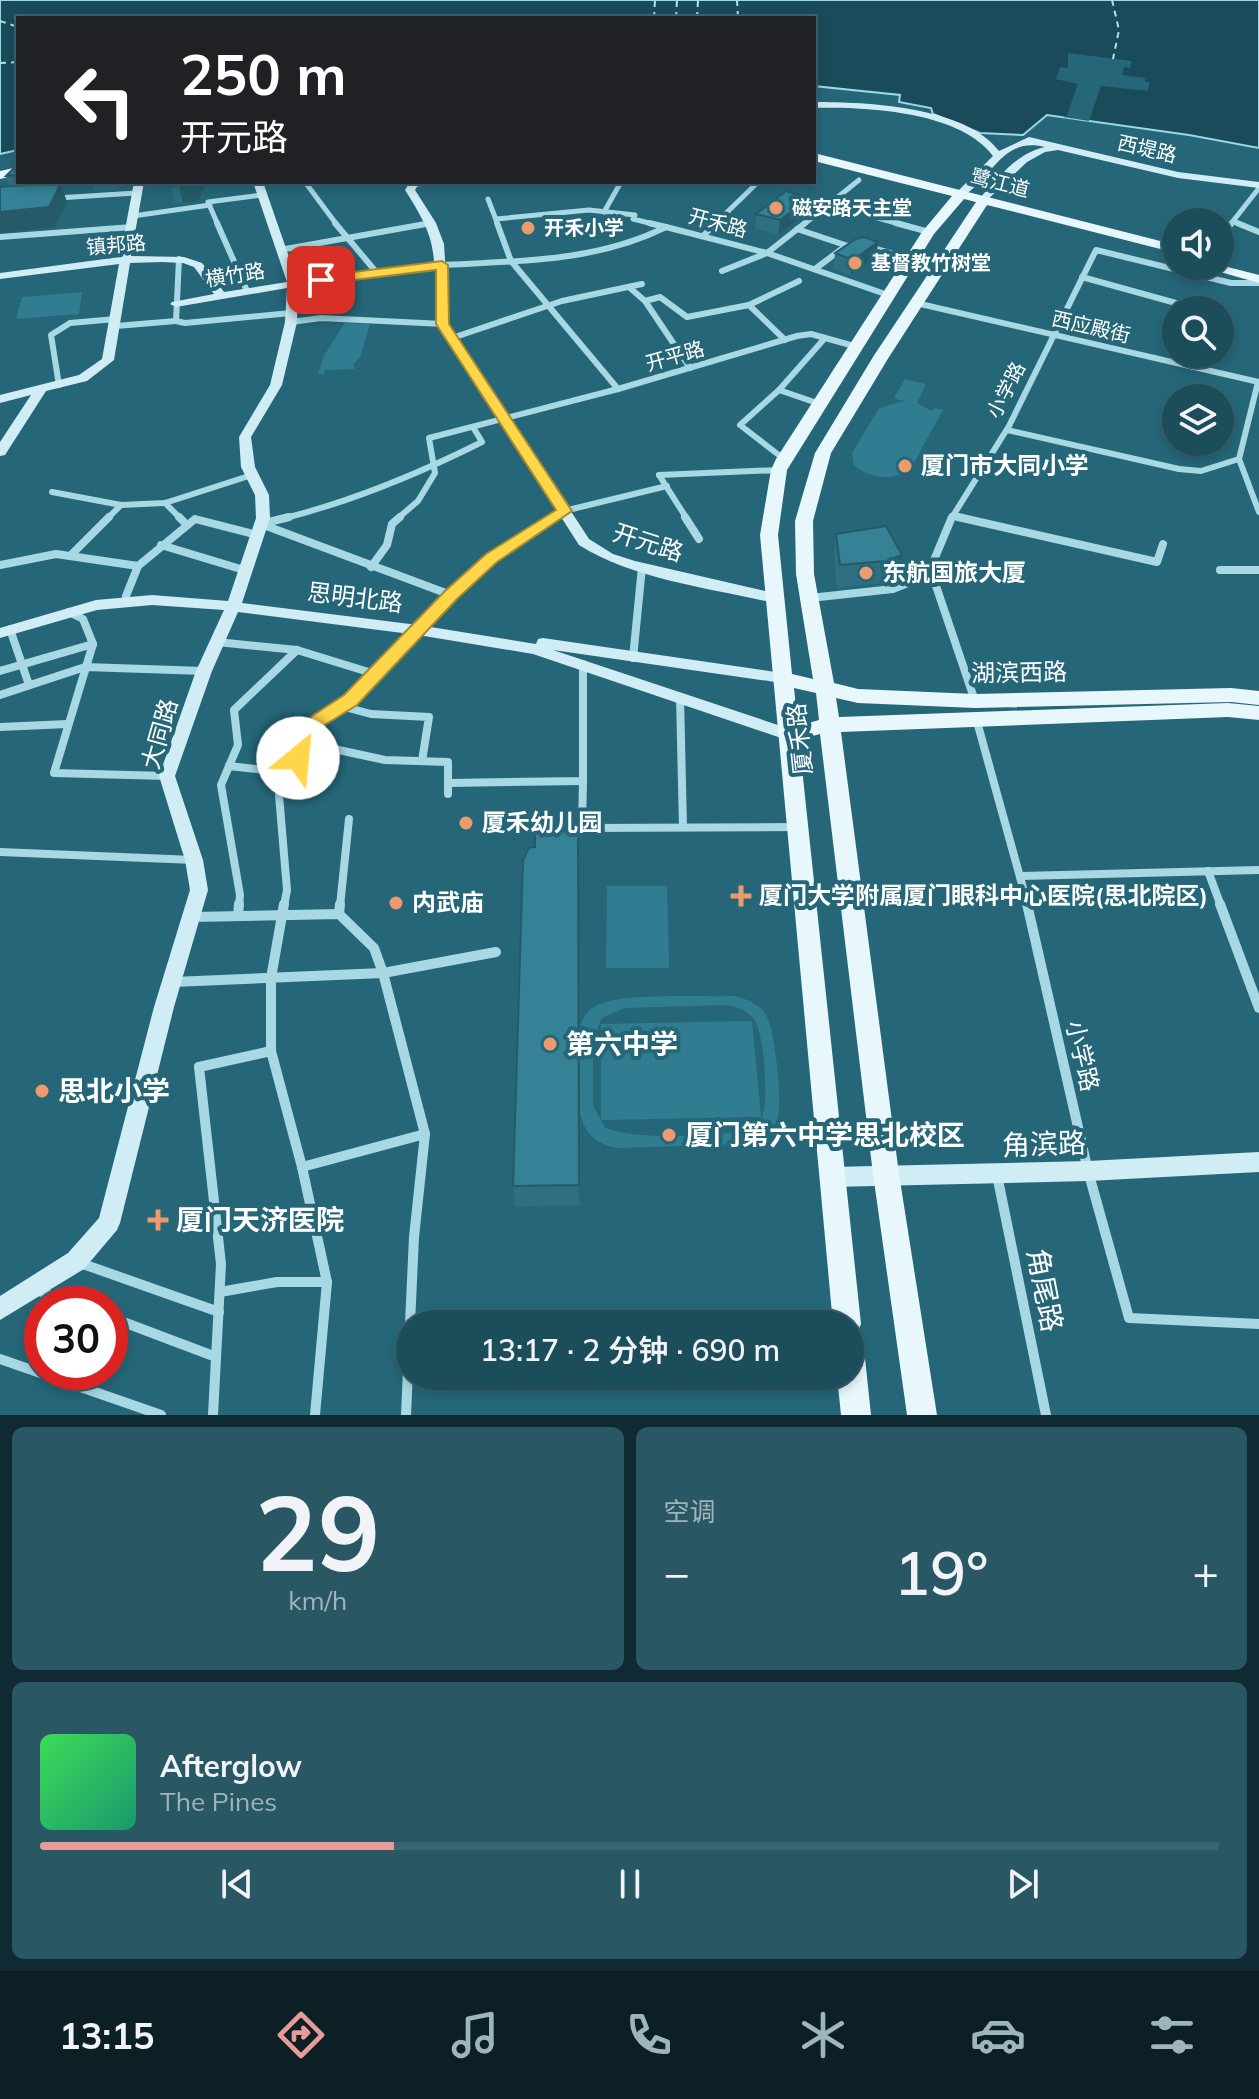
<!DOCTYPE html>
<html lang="zh">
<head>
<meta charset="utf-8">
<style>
	:root { --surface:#1c4d5b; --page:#295764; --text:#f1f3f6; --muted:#a0b4bb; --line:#3a6471; --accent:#e69b98 }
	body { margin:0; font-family:Mulish,"Noto Sans SC",sans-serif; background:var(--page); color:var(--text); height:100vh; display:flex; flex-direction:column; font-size:30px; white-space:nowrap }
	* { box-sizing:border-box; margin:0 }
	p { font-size:26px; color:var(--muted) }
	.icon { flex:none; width:44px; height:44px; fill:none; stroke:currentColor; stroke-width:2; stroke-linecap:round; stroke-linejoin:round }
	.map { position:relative; height:1415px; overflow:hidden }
	.details { display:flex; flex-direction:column; gap:12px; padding:12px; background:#0f2a32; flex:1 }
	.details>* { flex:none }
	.top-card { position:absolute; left:16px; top:16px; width:800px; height:168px; border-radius:0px; box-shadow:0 4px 12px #0003,0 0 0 2px var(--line); background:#202124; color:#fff; overflow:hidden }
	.controls { position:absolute; left:1162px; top:208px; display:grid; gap:16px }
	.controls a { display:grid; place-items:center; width:72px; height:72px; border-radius:50%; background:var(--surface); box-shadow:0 4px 12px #0003,0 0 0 2px var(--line); font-size:40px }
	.speed { position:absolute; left:24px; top:1286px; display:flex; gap:16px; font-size:40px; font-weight:700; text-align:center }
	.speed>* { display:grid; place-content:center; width:104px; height:104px; border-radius:50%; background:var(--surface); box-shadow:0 4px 12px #0003,0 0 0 2px var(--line); line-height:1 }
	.speed .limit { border:12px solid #d22; background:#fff; color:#111 }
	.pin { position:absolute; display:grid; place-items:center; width:68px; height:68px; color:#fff; margin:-34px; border-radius:16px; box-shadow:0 4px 12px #0006 }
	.me { position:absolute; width:88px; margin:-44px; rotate:28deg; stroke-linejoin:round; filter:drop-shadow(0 0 6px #0008) }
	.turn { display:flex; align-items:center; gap:28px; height:168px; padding:0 32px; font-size:36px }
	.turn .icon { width:104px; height:104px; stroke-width:2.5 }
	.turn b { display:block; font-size:56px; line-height:68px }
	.big { font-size:60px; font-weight:600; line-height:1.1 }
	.details .widget { flex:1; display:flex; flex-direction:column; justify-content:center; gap:12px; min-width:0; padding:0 28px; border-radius:12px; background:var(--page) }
	.details .dial { align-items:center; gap:0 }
	.dial b { font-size:104px; line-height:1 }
	.song { display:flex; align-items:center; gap:24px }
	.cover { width:96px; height:96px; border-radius:12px; background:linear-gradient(135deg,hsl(130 70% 55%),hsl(160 70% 35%)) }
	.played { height:8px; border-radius:4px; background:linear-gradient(90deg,var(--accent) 30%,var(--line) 30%) }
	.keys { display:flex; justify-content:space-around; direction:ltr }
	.heat { display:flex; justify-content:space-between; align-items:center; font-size:44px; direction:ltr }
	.details .tiles { flex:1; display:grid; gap:12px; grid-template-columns:1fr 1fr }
	.widget:last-child { grid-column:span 2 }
	.trip { position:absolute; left:396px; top:1310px; width:468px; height:80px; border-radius:40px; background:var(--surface); box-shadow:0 4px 12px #0003,0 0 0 2px var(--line); font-weight:600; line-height:80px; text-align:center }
	.menu { display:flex; height:128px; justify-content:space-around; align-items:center; background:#0b1f24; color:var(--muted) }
	.menu .icon { width:56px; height:56px }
	.menu .current { color:var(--accent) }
	.menu b { font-size:36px; color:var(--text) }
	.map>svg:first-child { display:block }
</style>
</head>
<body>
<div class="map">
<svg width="1259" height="1415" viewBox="0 0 1259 1415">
	<rect width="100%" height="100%" fill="#256779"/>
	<g fill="#307d91" fill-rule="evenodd">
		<path d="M82 292 79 314 16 319 22 297Z"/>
		<path d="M345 323 370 324 360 358 353 364 355 369 325 370 324 374H318L324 356Z"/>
		<path d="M905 379 926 384 917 403 932 411 935 408 943 410 910 470C892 481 869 479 854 465L852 453 879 408 904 401 894 398Z"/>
		<path d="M607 886H667L669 968H606Z"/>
		<path d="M733 996C745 998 758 1003 765 1013 775 1027 784 1108 776 1123 769 1137 755 1142 740 1144L620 1148C563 1143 579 1072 579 1031 581 1020 586 1011 596 1006 619 992 703 997 733 996ZM723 1005C736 1006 748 1010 755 1021 764 1035 770 1105 761 1118 756 1125 748 1129 740 1131 717 1137 624 1140 605 1127L593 1106V1038L602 1018 624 1008Z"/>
		<path d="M752 1021 761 1117 601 1120V1024Z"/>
	</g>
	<path fill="#194b5a" stroke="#9cd7e4" stroke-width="2" d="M0 0H1259V148L1189 135 1047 115 1023 135 980 133 933 114 931 108 899 102 900 95 814 86V18H18V150L0 154Z"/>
	<path fill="#256779" d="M1068 53 1132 61 1130 68 1124 67 1122 75 1145 78V82H1149L1148 91 1101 86 1089 121 1063 117 1067 115 1078 84 1056 79 1060 67 1068 68Z"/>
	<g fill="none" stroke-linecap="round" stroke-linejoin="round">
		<g stroke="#b3e0ec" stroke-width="2" stroke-dasharray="6 5" stroke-linecap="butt">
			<path d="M737 0 738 18"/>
			<path d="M1112 0 1119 30 1113 59"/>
			<path d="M654 18 655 0"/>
			<path d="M676 18 677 0"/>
			<path d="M697 18 698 0"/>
			<path d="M0 21 18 27"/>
			<path d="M0 63 18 62"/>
		</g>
		<g stroke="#a8d8e4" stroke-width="5">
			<path d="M305 182 337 225"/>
			<path d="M413 184 458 182"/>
			<path d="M57 198 136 193"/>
			<path d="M488 199 498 225"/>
			<path d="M828 204 903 225"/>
			<path d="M604 212 621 182"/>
			<path d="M133 216 210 205"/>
			<path d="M496 219 589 210 635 215 633 219 657 225"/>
			<path d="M1233 221 1242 225"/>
			<path d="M218 225 208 202 262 195"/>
			<path d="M421 225 431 223"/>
			<path d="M714 225 758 182"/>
			<path d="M803 225 859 180"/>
			<path d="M1230 225 1259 188"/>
		</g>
		<g stroke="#a8d8e4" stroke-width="6">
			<path d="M217 223 247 291"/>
			<path d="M335 223 377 273"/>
			<path d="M497 223 511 261 618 389"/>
			<path d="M649 223 666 227"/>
			<path d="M896 223 929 232"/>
			<path d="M1237 223 1259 232"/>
			<path d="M797 229 857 249"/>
			<path d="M703 236 716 223"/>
			<path d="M0 237 132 227"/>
			<path d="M1220 238 1232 223"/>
			<path d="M869 247 911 259"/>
			<path d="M280 250 431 223"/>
			<path d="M442 265C519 261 596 262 666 227L767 253 888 295"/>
			<path d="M815 269 843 248"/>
			<path d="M722 271 767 253 805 223"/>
			<path d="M1082 277 1201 310"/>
			<path d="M630 288 645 301 690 368"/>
			<path d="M645 301 660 297 687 317 749 305 799 281"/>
			<path d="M916 303 1259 382"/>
			<path d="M749 305 785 340"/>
			<path d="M176 321 185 323 291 313"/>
			<path d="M291 322 321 318 443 324"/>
			<path d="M116 326 176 321 179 259"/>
			<path d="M452 338 562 301 642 284"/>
			<path d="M1193 367 1198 354"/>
			<path d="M59 385 51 335 70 323 116 319"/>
			<path d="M779 390 817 403"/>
			<path d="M1007 430 1179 469 1201 471 1239 459 1258 382"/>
			<path d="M784 459 740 425 779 390 825 338"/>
			<path d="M1239 459 1259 512"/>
			<path d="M659 475 778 470"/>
			<path d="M659 475 687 519"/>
			<path d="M52 492 121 505 165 503 252 475"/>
			<path d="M165 503 181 519"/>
			<path d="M953 516 967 519"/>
			<path d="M107 519 121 505"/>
			<path d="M281 519C351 502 418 474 482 442L473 427"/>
			<path d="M397 519 418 501 435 473 429 438 618 389 797 336 811 334 854 346"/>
			<path d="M551 519 564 511 667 486"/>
			<path d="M951 519 1009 426 1096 250 1231 283H1259"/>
		</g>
		<g stroke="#a8d8e4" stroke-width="8">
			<path d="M179 517 186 524"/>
			<path d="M685 517 699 539"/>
			<path d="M952 517 934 560 933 577 975 701"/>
			<path d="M958 517 1157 562 1163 544"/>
			<path d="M261 524 289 517"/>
			<path d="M261 524 451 595"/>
			<path d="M161 545 244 570"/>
			<path d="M71 555 109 517"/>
			<path d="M0 565 56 554 138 566"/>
			<path d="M371 567 387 545 392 524 400 517"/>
			<path d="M1220 570H1259"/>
			<path d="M126 596 138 566 195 519 257 535"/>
			<path d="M810 598 893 589 933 573"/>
			<path d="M69 612 83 619 93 644 54 773 167 776"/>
			<path d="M10 629 29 685"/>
			<path d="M217 642 297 650 375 674"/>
			<path d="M633 658 642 567"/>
			<path d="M0 671 93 644"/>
			<path d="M0 695 85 667 204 671"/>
			<path d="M680 697 683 827"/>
			<path d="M341 706 371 714 429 717 422 761"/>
			<path d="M976 718 1028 906"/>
			<path d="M0 727 68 724"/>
			<path d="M306 743 385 760 448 762V794"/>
			<path d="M229 766 291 773"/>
			<path d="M583 781 582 828 795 827"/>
			<path d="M449 783 583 781V664"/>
			<path d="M0 852 194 860"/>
			<path d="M1208 871 1221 906"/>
			<path d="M1021 876 1259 870"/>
			<path d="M239 906 240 895 221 785 238 745 234 710 297 650"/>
			<path d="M284 906 287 890 279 795 318 720 350 700 491 558 554 517"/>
			<path d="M340 906 349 819"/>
		</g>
		<g stroke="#a8d8e4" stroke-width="10">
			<path d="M284 904 271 978V1051L302 1167 327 1282 315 1415"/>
			<path d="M1027 904 1088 1171 1129 1318 1259 1324"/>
			<path d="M1220 904 1259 1008"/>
			<path d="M339 914 340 904"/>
			<path d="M238 916 239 904"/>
			<path d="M192 917 339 914 374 948 383 973 496 952"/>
			<path d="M173 982 383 973 425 1134 414 1237 410 1324"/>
			<path d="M302 1167 425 1134"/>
			<path d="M997 1175 1046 1415"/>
			<path d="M80 1263 219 1312"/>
			<path d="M34 1289 75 1304"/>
			<path d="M220 1292 277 1282H327"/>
			<path d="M110 1317 216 1357"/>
			<path d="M0 1359 161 1415"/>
			<path d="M213 1415 221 1264 199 1067 271 1051"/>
			<path d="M406 1415 410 1325"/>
		</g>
		<g fill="#d0ecf4" fill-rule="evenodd">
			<path d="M814 102C867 102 965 106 999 151L1029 137 1178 172 1259 182V188L1178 178 1058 150 1045 152 1027 162 984 203 979 200 980 198C999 177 1017 153 1045 147 1001 136 992 180 961 197L957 196V192L993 156C959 111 866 107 814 108Z"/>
			<path d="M134 182H144L131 256 184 257 202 263 224 292 287 282 253 182H263L297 280 434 263C433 234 420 214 405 190L410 182H420L415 190 436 223 444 244 449 324 589 539 613 554 635 561 774 593 781 598 774 603C711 588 634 580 579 545L437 324 435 269 298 287 297 322 282 385 251 437 255 467 269 495 270 518 242 603 418 625 536 644 538 639 543 638 782 673 790 678 782 683 553 650 796 731 798 735 790 741 784 739 533 654 418 635 238 612 212 671 175 776 203 860 208 890 174 1007 120 1223 117 1230 84 1269 0 1320V1296L68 1253 99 1218 154 1007 190 890 185 860 159 776 196 671 224 610 152 605 97 610 0 638V628L96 600 152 595 228 601 256 518 255 495 241 467 239 437 270 385 285 322 287 288 176 307 170 304 172 302 214 294 194 267 183 263 162 262 130 263 114 360 87 381 46 391 5 455 0 456V442L31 395 0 403V395L79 375 102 359 119 264 0 279V273L120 257Z"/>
			<path d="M1259 1152V1172L1088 1181 831 1187 823 1184 820 1177 823 1170 831 1167 1088 1161Z"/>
		</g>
		<g fill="#e7f7fc" fill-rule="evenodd">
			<path d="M814 153 1176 245V253L987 205 889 357 831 453 813 521 814 574 834 683 858 689 975 694 1231 688 1259 691V705L1231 702 975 708 858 703 836 698 839 717 1228 703 1259 706V720L1228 717 841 732 899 1174 937 1415H907L873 1174 820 734 799 740 861 1324 857 1334 850 1337V1324H833L760 535 771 470 776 459 922 232 952 196 814 161ZM964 199 976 202 873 357 815 453 795 521 796 574 813 679 792 674 778 535 787 470 934 234ZM794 688 816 693 819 720 798 726Z"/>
			<path d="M18 167V175L0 179V171Z"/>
			<path d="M1220 265 1259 275V283L1199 266Z"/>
			<path d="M850 1343 860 1348 865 1358 871 1415H841L837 1376H850Z"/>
		</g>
	</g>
	<g fill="#2e7081">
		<path d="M18 164V182H55L51 184 61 183 67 203 55 227 10 187 6 176Z"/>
		<path d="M91 182H119L117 189 94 190Z"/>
		<path d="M145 182H206L198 201 175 203 171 185 146 187Z"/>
		<path d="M809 198 808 212 778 235 755 229 756 214Z"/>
		<path d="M878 242 876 258 851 275 833 269 835 253Z"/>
		<path d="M886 526 898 578 882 583 837 588 834 556 836 534Z"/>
		<path d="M579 853 580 1205 515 1207 513 1186Z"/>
	</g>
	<g fill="#255b69">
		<path d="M20 182H55L24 195Z"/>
		<path d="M194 182H206L198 201 183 203 179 186Z"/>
		<path d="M61 183 67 203 55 227 0 233V212Z"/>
		<path d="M809 198 808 212 778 235 780 220Z"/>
		<path d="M878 242 876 258 851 275 853 260Z"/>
		<path d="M902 555 898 578 882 583 886 561Z"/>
		<path d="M578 831 579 853 580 1205 579 1185Z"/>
	</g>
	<g fill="#358296" stroke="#255b69" stroke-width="2">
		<path d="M18 164V175L6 176Z"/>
		<path d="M172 182H194V183L171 186Z"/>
		<path d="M61 183 49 207 0 212V187Z"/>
		<path d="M786 191 809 198 780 220 756 214Z"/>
		<path d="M864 237 878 242 853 260 835 253 856 239Z"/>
		<path d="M886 526 902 555 886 561 840 565 836 534Z"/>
		<path d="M578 831 579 1185 513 1186 523 860 529 848 535 847V832Z"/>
	</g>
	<path fill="#ffd54a" stroke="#a68a30" stroke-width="2" d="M442 261 448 265 449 324 572 511 497 562 457 599 357 705 325 725 305 762 298 764 289 758 312 716 344 695 445 591 486 554 556 510 436 324V270L321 284 315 280 321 276Z"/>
	<g fill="#ed9b6c" stroke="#256779" stroke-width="3">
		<circle cx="776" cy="208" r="8"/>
		<circle cx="528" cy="228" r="8"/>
		<circle cx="855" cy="263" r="8"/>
		<circle cx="905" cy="466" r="8"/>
		<circle cx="866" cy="573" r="8"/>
		<circle cx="466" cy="823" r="8"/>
		<path d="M737 884h8v8h8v8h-8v8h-8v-8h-8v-8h8z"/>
		<circle cx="396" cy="903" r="8"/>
		<circle cx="550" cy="1044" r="8"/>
		<circle cx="42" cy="1091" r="8"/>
		<circle cx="669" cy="1135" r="8"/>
		<path d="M154 1208h8v8h8v8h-8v8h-8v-8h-8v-8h8z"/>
	</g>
	<g text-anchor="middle" stroke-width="8" stroke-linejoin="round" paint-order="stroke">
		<g font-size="20" fill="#fff" stroke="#256779">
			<text transform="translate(1147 149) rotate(13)" y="7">西堤路</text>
			<text transform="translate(1000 183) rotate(14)" y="7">鹭江道</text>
			<text transform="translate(718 223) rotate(15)" y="7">开禾路</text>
			<text transform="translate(116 245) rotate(-5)" y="7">镇邦路</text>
			<text transform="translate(235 275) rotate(-9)" y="7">横竹路</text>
			<text transform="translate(1091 327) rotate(13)" y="7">西应殿街</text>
			<text transform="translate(675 356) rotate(-16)" y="7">开平路</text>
			<text transform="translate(1006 390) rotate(-63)" y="7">小学路</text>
		</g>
		<g font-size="20" font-weight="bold" fill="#fff" stroke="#256779" text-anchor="start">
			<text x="792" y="215">磁安路天主堂</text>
			<text x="544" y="235">开禾小学</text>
			<text x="871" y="270">基督教竹树堂</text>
		</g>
		<g font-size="24" font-weight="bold" fill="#fff" stroke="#256779" text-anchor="start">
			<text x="921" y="474">厦门市大同小学</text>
			<text x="882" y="581">东航国旅大厦</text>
			<text x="482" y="831">厦禾幼儿园</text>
			<text x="759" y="904">厦门大学附属厦门眼科中心医院(思北院区)</text>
			<text x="412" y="911">内武庙</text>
		</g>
		<g font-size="24" fill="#fff" stroke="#256779">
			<text transform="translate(648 543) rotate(18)" y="8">开元路</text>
			<text transform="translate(355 598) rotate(7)" y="8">思明北路</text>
			<text transform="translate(1019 673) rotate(-1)" y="8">湖滨西路</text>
			<text transform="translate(160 734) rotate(-74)" y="8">大同路</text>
			<text transform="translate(800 739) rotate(-96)" y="8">厦禾路</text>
			<text transform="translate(1082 1056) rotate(77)" y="8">小学路</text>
		</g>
		<g font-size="28" font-weight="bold" fill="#fff" stroke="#256779" text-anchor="start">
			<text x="566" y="1054">第六中学</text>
			<text x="58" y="1101">思北小学</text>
			<text x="685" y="1145">厦门第六中学思北校区</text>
			<text x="176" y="1230">厦门天济医院</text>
		</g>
		<g font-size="28" fill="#fff" stroke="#256779">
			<text transform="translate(1044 1144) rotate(-2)" y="10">角滨路</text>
			<text transform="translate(1045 1290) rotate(79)" y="10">角尾路</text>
		</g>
	</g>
</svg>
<div class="controls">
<a><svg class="icon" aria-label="sound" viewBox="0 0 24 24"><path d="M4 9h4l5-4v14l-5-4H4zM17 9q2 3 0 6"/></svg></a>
<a><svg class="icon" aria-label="search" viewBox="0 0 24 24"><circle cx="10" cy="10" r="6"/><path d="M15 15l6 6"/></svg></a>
<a><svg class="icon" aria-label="layers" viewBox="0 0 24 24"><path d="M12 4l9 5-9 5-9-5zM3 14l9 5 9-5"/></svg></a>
</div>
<div class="speed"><div class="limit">30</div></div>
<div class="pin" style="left:321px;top:280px;background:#d93025"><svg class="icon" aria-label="arrive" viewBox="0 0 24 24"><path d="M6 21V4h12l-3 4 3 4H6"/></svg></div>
<svg class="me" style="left:298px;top:758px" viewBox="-20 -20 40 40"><circle r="19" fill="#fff"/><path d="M0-13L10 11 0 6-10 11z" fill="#ffd54a"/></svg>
<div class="trip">13:17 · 2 分钟 · 690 m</div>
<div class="top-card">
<div class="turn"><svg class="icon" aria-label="left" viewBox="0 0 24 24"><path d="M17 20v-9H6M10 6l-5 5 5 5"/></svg><div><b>250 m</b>开元路</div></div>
</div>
</div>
<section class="details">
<div class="tiles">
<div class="widget dial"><b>29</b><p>km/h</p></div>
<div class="widget"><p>空调</p>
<div class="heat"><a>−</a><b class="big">19°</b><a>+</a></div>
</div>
<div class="widget">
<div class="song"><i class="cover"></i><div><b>Afterglow</b><p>The Pines</p></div></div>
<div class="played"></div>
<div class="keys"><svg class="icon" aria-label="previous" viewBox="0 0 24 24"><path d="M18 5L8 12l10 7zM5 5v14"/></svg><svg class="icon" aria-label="pause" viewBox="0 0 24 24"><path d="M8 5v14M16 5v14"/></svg><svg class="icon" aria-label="next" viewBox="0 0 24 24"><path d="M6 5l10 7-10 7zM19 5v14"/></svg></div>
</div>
</div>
</section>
<nav class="menu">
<b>13:15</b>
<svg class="icon current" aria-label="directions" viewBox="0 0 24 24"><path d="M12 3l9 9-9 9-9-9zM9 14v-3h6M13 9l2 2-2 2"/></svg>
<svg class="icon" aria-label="music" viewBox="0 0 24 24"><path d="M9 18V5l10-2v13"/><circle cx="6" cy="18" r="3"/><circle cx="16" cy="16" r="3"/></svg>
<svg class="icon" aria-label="phone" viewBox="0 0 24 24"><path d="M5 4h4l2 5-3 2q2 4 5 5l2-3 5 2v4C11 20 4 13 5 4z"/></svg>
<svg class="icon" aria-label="climate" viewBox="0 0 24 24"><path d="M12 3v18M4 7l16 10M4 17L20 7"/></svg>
<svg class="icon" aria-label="car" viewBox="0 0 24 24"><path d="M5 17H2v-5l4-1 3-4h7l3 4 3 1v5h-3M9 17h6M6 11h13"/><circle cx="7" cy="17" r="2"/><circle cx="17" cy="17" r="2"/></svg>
<svg class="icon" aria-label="filters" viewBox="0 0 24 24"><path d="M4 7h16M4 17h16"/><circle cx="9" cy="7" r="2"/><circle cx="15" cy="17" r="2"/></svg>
</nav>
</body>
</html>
